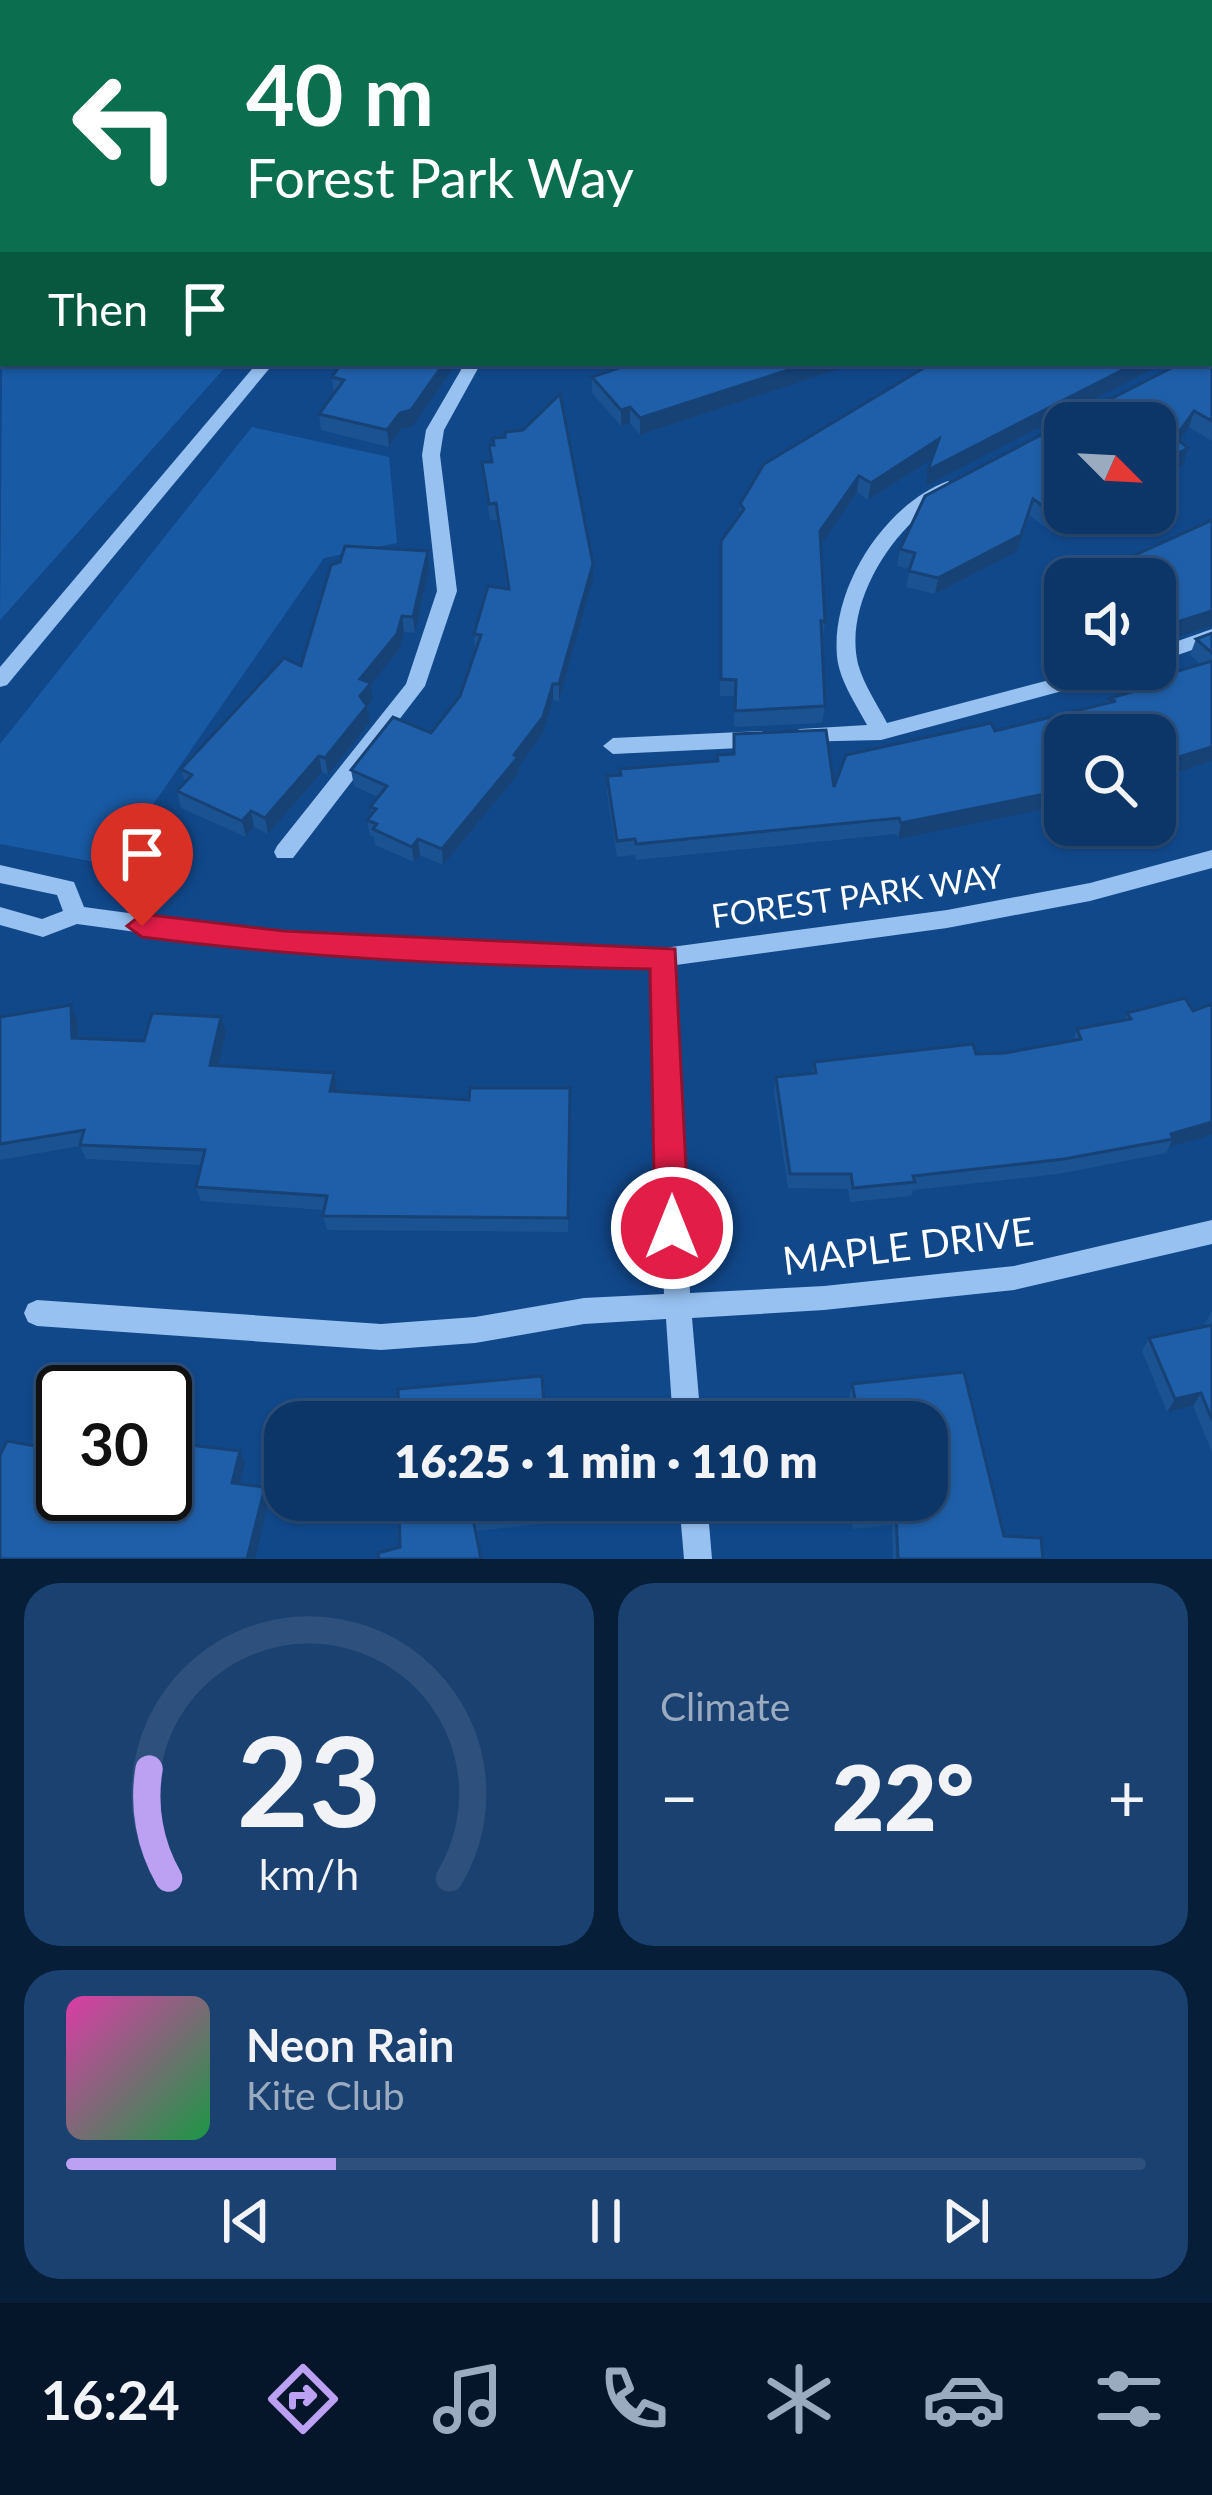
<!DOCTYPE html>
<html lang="en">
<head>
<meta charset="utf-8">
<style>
	:root { --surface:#0d3668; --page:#1b4171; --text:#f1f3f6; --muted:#9aabc0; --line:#2d507c; --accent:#bca0f2 }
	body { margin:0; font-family:Lato,sans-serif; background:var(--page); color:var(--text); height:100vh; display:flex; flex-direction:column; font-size:45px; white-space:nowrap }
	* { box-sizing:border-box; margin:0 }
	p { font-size:39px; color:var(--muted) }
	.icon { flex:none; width:66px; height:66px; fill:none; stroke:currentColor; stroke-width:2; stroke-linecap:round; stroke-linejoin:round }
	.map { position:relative; height:1559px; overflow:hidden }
	.drawer { display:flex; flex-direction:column; gap:24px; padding:24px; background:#071e39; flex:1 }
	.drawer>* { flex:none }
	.hud { position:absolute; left:0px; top:0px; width:1212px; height:366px; box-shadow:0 3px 9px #0004,0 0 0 3px var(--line); background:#0b6e4f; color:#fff; overflow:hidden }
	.needle { width:78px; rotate:114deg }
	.tools { position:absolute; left:1044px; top:402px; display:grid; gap:24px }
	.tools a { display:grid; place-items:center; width:132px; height:132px; border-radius:24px; background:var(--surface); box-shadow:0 3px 9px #0004,0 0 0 3px var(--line); font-size:60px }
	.speed { position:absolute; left:36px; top:1365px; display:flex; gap:24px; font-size:60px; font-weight:700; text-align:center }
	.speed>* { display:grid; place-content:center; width:156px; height:156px; border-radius:50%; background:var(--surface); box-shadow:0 3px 9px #0004,0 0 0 3px var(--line); line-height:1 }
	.speed .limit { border:6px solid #111; border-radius:18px; background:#fff; color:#111 }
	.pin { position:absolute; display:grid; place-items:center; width:102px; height:102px; color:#fff; margin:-123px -51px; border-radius:50% 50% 50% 0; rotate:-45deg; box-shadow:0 0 12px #0007 }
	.pin .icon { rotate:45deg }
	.me { position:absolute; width:132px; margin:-66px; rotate:0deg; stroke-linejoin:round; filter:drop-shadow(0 0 9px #0008) }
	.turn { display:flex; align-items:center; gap:42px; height:252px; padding:0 48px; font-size:54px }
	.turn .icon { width:156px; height:156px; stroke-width:2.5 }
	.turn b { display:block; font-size:84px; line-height:102px }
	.then { display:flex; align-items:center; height:114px; padding:0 48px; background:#0003; gap:24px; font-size:45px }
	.big { font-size:90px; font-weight:800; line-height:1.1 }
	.drawer .tile { flex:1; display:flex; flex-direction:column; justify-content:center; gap:18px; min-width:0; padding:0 42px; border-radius:36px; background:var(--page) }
	.drawer .dial { align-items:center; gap:0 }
	.dial svg { height:312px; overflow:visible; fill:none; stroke:var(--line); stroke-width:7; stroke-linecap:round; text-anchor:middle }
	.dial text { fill:var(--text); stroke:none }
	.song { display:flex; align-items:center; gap:36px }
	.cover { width:144px; height:144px; border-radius:18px; background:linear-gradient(135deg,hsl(320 70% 55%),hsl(140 70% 35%)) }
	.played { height:12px; border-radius:6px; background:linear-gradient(90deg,var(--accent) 25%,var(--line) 25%) }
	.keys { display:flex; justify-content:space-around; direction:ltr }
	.heat { display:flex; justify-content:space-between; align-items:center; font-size:66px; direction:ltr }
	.drawer .tiles { flex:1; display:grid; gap:24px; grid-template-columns:1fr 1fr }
	.tile:last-child { grid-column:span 2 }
	.trip { position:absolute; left:264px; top:1401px; width:684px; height:120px; border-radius:36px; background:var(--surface); box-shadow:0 3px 9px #0004,0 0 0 3px var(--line); font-weight:800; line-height:120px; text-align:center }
	.tabs { display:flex; height:192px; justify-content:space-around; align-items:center; background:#05162a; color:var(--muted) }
	.tabs .icon { width:84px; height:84px }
	.tabs .selected { color:var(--accent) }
	.tabs b { font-size:54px; color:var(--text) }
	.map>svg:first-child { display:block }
</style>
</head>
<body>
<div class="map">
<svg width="1212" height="1559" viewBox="0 0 1212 1559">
	<rect width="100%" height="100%" fill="#11488a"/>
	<g fill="#195aa4">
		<path d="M0 0H511L518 3H3V25Z"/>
		<path d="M3 272V363H229L0 620Z"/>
		<path d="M252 427 389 457 397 543 324 558 111 865 0 844V744Z"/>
	</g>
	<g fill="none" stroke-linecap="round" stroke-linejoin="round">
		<path stroke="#88bdf5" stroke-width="9" d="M162 0 186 3"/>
		<g fill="#97c1f1" fill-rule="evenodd">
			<path d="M697 0H797L794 3H694Z"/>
			<path d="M257 363H274L7 685 0 687V667Z"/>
			<path d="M465 363H481L444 430 440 455 457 591 425 686 293 858H277L274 852 277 846 406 684 437 591 422 455 426 430Z"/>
			<path d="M948 481 957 487C944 500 927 508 913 521 878 555 846 613 858 664 864 685 877 704 887 723L1091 669H1128L1125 674 881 740 793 742 790 737 793 732 800 729 867 725C856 704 839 680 837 656 831 588 884 505 948 481Z"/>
			<path d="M1212 629V643L1155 663V649Z"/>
			<path d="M762 731 772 739 762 747 613 754 603 746 613 738Z"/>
			<path d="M1212 850V868L1090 901 947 928 676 965 690 1293 824 1286 1014 1266 1212 1220V1244L1014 1290 824 1310 692 1318 701 1422H673L666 1319 584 1324 475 1343 381 1350 37 1326 28 1322 24 1313 28 1304 37 1300 381 1324 475 1317 584 1298 664 1294 653 966 434 962 283 952 77 924 43 937 0 925V907L42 919 63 911 57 895 0 883V865L74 882 84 907 283 934 434 944 664 948 947 910 1090 883Z"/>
			<path d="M679 1500H707L712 1559H684Z"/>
		</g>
	</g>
	<g fill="#1b5291">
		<path d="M1212 347V441L1189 427 1179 441 1183 465 1155 479V423L1065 513H1090L1053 533 1029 515 1018 551 935 594 906 587 910 569 897 566 900 549 1089 410Z"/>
		<path d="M342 363 412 427 401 429 389 447 321 430 319 414 334 393 332 377Z"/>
		<path d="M858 363 640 435 630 423 621 426 592 393V377Z"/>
		<path d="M1153 369 926 486 933 458 868 500 857 492 821 544 825 622 823 638H822L825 706 822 723 734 727V696H720V558L721 541 739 516 740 504Z"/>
		<path d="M489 445H494L593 580 559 701 553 700 543 733 519 767V773L443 865 420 855 414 862 375 845 374 837 370 836 367 820 372 814 370 807 378 797 354 786 351 770 431 733 460 696 475 651 474 634 507 589 497 520H490L483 478 482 462H490Z"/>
		<path d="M1212 520 1171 639 1155 624V579H1119L1121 573 1127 570 1131 557Z"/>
		<path d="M429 568 415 633 404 632 399 650 371 685 373 700 367 706 370 722 328 775 322 772 268 834 254 827 246 837 181 808 177 791 185 783 181 769 301 666Z"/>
		<path d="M1212 633V761L1155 779V735L898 839 896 834 636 860 635 855 617 857 607 793V776L717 761V755L834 787 995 731 1105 704 1107 699 1142 689 1144 681 1201 665 1190 655 1196 639Z"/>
		<path d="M1127 1013 1212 1135 1169 1147 1166 1153 1058 1174 913 1190 911 1196 850 1202 848 1189 788 1188 774 1092 776 1077 812 1073 814 1062 1005 1053 1073 1041 1077 1029 1125 1020Z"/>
		<path d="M0 1017 78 1021V1039L144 1041 226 1032 218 1065 337 1088V1092L469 1100 570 1088 568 1232 327 1230 323 1216 324 1210 201 1201 196 1187 201 1165 86 1159 80 1146 0 1160Z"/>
		<path d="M1212 1311V1452L1193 1406 1167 1412 1142 1351 1149 1338 1206 1326 1205 1323Z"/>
		<path d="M964 1372 1004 1536 1041 1538 1043 1559H893L892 1525 853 1529 847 1500H927V1422H854L849 1397 852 1384Z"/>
		<path d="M399 1500H550L551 1523 475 1531 400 1547Z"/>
	</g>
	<g fill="#164276">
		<path d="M3 229V249L0 251V231Z"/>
		<path d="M444 363H457L412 427 401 429 389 447 387 430 400 413Z"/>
		<path d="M810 363H858L640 435V418Z"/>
		<path d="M1136 363H1154L1153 369 926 486 928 470Z"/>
		<path d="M630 407V423L621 426V410Z"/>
		<path d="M1194 411 1189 427 1170 455 1175 438Z"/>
		<path d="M939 439 937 456 868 500 871 483Z"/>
		<path d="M1188 448 1183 465 1155 479V465Z"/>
		<path d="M859 476 857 492 819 548 820 531Z"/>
		<path d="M1033 499 1018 551 935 594 938 578Z"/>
		<path d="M1065 512V513H1090L1053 533 1057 516Z"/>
		<path d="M428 551 429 568 415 633 413 617Z"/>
		<path d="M593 564V580L559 701V684Z"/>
		<path d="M1212 611V626L1171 639 1177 622Z"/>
		<path d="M402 616 404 632 399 650 371 685 373 700 367 706 370 722 328 775 325 758 360 696V679Z"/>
		<path d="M553 684V700L543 733 519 767V773L443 865 442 849Z"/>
		<path d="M1212 747V761L1155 779V764Z"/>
		<path d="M319 756 322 772 268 834 265 818Z"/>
		<path d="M1065 790V805L898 839 901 823Z"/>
		<path d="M251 811 254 827 246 837 242 821Z"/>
		<path d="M418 839 420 855 414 862 412 847Z"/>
		<path d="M71 1005 78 1021V1053L72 1038Z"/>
		<path d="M221 1017 226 1032 215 1080 210 1065Z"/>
		<path d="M334 1073 337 1088 334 1106 330 1091Z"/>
		<path d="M1212 1122V1135L1169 1147 1173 1139 1171 1134Z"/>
		<path d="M1201 1393 1193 1406 1167 1412 1175 1399Z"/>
		<path d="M240 1451 245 1463 237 1495 232 1483Z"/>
		<path d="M265 1487 269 1499 255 1559H247Z"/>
	</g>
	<g fill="#1f5fa9" stroke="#164276" stroke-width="3">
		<path d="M1002 0H1212V15H1209V3H993Z"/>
		<path d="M0 45H3V83L0 82Z"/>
		<path d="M3 164V229L0 231V166Z"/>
		<path d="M1212 347V421L1194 411 1175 438 1188 448 1155 465V423H1065V512L1057 516 1033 499 1021 535 938 578 909 571 915 553 900 549 925 496 1071 419 1073 411 1089 410 1181 363H1209V349Z"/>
		<path d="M342 363H444L411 410 400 413 387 430 319 414 344 380 332 377Z"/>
		<path d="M633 363H810L640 418 630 407 621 410 592 377Z"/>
		<path d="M932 363H1136L928 470 939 439 871 483 859 476 820 531 825 622 821 621 825 706 735 711 736 680 721 679V541L744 509 740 504 764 464Z"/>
		<path d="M560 394 593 564 559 684H553L543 717 514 755 518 757 442 849 418 839 412 847 373 829 377 824 367 820 376 809 370 807 387 786 351 770 393 717 431 733 460 696 481 635 474 634 488 586 509 589 496 503 489 504 482 462H492L489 445H494L493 438 505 437V432L523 430Z"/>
		<path d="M1212 520V611L1177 622 1155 603V579H1128L1121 573 1139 565 1131 557Z"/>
		<path d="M345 546 428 551 413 617 402 616 397 634 360 679 371 683 360 696 367 706 325 758 319 756 265 818 251 811 242 821 177 791 192 775 181 769 284 658 301 666 331 565 340 562Z"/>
		<path d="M1212 633V653L1196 639Z"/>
		<path d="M1212 661V747L1155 764V735H1065V790L901 823 899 818 636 844 635 839 617 841 607 776 621 775 620 769 718 761 717 755 734 754V734L826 730 834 787 846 755 991 723 995 731 1116 701 1107 699 1149 687 1144 681Z"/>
		<path d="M1185 998 1193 1011 1212 1004V1122L1171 1134 1173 1139 1064 1159 913 1176 915 1182 853 1188 851 1174H790L776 1077 816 1073 814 1062 973 1044 976 1054 1005 1053 1081 1039 1077 1029 1131 1019 1127 1013Z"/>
		<path d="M71 1005 72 1038 144 1041 152 1013 221 1017 210 1065 334 1073 330 1091 469 1100 470 1088H570L568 1218 323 1216 327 1196 196 1187 205 1150 80 1145 84 1130 0 1144V1017Z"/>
		<path d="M1212 1325V1420L1201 1393 1175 1399 1149 1338Z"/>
		<path d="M964 1372 1004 1536 1041 1538 1043 1559H898L896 1513 856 1517 853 1500H927V1422H860L852 1384Z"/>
		<path d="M542 1376 545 1422H399L398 1389Z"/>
		<path d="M7 1441 63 1451V1494H165V1442L240 1451 232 1483 265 1487 247 1559H0V1455Z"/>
		<path d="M399 1500H550L551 1512 473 1519 481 1559H379L378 1553 400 1547Z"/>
	</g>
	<path fill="#e11d48" stroke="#92132f" stroke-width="3" d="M142 914 284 931 675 949 689 1228 684 1239 672 1243 660 1239 655 1228 650 969C479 966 311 959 142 937L127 926Z"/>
	<g text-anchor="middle" stroke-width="12" stroke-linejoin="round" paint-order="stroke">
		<g font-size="33" fill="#fff" stroke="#11488a">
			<text transform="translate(857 896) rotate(-8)" y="12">FOREST PARK WAY</text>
		</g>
		<g font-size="39" fill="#fff" stroke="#11488a">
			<text transform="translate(908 1246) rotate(-7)" y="14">MAPLE DRIVE</text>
		</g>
	</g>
</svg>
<div class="tools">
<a><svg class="needle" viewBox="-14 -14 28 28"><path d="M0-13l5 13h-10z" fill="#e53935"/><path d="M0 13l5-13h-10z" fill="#9aabc0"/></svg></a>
<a><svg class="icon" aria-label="sound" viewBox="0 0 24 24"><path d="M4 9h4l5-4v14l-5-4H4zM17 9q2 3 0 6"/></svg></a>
<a><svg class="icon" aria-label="search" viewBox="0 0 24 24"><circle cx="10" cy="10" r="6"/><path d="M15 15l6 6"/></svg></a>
</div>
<div class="speed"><div class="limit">30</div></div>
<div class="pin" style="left:142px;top:926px;background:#d93025"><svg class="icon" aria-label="arrive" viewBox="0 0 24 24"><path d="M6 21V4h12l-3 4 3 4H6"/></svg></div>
<svg class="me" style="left:672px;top:1228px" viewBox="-20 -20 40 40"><circle r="17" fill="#e11d48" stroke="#fff" stroke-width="3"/><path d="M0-11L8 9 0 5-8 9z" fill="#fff"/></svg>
<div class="trip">16:25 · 1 min · 110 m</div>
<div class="hud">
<div class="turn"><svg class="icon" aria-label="left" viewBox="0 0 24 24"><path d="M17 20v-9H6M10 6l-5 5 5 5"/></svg><div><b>40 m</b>Forest Park Way</div></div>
<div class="then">Then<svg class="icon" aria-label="arrive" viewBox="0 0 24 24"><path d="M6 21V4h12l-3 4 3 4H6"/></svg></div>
</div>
</div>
<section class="drawer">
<div class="tiles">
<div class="tile dial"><svg viewBox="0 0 100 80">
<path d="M14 69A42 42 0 1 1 86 69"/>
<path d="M14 69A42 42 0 0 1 9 41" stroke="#bca0f2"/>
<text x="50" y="56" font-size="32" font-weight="700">23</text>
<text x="50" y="72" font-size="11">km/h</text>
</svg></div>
<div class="tile"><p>Climate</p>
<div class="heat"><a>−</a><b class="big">22°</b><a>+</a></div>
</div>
<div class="tile">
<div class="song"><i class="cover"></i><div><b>Neon Rain</b><p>Kite Club</p></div></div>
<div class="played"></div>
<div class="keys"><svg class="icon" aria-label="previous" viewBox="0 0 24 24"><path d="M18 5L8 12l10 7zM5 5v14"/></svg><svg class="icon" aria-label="pause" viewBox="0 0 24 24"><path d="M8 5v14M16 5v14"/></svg><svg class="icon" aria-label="next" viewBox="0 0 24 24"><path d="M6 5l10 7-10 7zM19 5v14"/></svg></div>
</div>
</div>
</section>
<nav class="tabs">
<b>16:24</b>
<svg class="icon selected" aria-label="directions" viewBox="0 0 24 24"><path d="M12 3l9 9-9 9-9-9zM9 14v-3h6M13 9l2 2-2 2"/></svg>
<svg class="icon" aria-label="music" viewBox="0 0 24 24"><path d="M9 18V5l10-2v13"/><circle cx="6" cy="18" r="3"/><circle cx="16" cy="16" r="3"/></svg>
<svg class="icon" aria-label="phone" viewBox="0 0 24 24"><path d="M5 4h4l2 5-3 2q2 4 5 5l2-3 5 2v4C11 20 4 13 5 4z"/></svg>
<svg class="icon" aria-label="climate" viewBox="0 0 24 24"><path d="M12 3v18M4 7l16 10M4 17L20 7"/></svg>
<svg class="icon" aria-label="car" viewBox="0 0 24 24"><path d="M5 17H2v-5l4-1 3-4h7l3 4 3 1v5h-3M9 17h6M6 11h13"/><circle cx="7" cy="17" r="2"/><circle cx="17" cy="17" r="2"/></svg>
<svg class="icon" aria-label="filters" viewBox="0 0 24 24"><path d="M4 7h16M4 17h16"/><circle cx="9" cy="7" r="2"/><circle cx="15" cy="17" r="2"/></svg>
</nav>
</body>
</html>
